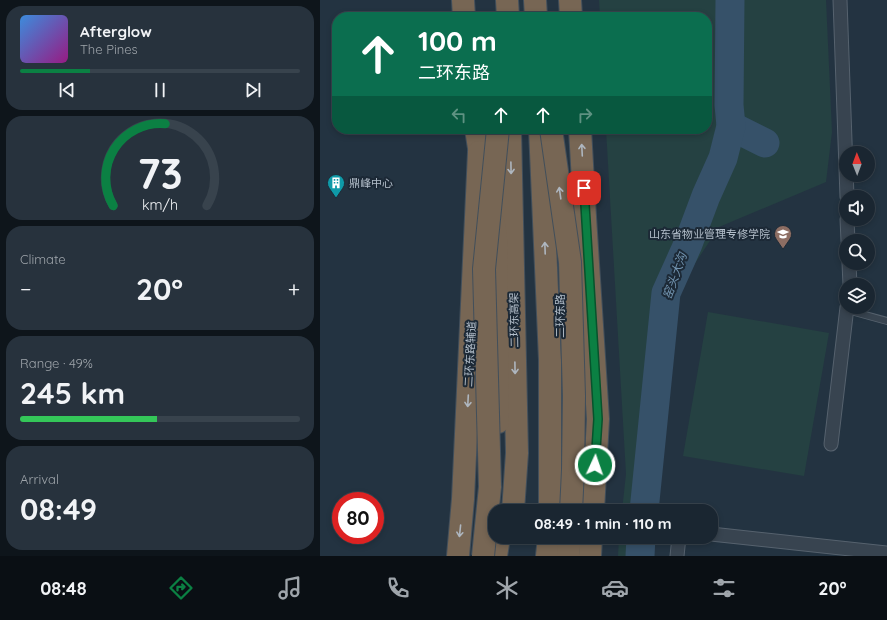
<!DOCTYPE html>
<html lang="en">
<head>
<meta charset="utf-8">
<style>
	:root { --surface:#1a2631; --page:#27323d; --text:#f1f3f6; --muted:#9fa5ab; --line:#38434d; --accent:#0b8043 }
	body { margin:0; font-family:Quicksand,"Noto Sans SC",sans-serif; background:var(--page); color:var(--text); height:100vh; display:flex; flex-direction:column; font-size:15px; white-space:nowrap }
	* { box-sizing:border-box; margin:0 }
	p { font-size:13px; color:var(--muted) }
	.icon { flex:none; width:22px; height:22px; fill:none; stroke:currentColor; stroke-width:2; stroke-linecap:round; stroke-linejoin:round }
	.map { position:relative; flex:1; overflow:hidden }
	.panel { display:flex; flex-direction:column; gap:6px; padding:6px; background:#0e151b; width:320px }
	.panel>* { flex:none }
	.hud { position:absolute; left:12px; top:12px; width:380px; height:122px; border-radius:16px; box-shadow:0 2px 6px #0003,0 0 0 1px var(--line); background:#0b6e4f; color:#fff; overflow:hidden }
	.needle { width:26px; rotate:359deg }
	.buttons { position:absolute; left:519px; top:146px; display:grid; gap:8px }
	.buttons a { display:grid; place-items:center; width:36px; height:36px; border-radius:50%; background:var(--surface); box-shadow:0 2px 6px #0003,0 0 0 1px var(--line); font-size:20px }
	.speed { position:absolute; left:12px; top:492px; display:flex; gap:8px; font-size:20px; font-weight:700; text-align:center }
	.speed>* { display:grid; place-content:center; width:52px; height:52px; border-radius:50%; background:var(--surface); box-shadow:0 2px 6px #0003,0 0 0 1px var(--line); line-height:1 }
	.speed .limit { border:6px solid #d22; background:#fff; color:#111 }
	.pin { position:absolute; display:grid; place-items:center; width:34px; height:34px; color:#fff; margin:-17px; border-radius:8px; box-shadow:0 2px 6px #0006 }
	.me { position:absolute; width:44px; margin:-22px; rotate:3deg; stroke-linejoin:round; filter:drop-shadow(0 0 3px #0008) }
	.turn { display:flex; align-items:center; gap:14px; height:84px; padding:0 20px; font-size:18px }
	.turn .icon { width:52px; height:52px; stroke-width:2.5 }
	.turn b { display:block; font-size:28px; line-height:34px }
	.lanes { display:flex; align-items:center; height:38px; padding:0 20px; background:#0003; justify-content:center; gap:20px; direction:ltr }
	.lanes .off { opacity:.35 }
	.big { font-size:30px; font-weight:800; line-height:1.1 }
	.panel .card { flex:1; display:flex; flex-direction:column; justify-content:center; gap:6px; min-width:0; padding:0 14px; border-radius:16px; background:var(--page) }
	.panel .dial { align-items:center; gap:0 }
	.dial svg { height:104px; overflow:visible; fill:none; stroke:var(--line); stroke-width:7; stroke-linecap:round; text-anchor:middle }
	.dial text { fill:var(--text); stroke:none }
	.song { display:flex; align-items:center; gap:12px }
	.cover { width:48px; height:48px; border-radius:6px; background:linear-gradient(135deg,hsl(210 70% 55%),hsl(310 70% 35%)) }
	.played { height:4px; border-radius:2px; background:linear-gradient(90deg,var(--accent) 25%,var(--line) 25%) }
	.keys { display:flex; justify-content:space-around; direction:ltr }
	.heat { display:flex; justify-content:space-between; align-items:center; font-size:22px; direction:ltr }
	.charge { height:6px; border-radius:3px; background:linear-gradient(90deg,#34c759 49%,var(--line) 0) }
	.trip { position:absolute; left:168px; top:504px; width:230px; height:40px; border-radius:16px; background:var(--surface); box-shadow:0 2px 6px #0003,0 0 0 1px var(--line); font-weight:800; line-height:40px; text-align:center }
	.tab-bar { display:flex; height:64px; justify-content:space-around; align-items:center; background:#0a0f14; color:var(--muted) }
	.tab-bar .icon { width:28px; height:28px }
	.tab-bar .current { color:var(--accent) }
	.tab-bar b { font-size:18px; color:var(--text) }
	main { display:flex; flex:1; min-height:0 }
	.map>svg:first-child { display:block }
</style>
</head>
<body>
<main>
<section class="panel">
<div class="card">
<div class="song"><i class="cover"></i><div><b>Afterglow</b><p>The Pines</p></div></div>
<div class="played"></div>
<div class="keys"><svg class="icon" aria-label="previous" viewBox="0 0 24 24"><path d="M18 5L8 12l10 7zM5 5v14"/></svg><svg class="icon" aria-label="pause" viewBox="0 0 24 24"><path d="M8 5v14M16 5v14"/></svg><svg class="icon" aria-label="next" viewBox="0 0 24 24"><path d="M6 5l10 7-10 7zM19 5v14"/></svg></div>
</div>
<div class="card dial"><svg viewBox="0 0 100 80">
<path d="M14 69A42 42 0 1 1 86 69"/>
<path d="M14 69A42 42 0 0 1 54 6" stroke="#0b8043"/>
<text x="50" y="56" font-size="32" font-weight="700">73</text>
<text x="50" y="72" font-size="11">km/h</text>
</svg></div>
<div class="card"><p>Climate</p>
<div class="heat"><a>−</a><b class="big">20°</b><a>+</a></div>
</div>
<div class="card"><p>Range · 49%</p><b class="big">245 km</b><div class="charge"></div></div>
<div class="card"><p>Arrival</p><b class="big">08:49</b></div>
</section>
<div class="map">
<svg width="567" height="556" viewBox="0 0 567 556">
	<rect width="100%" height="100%" fill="#233341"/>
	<g fill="#254142">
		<path d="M279 0H506L512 132 506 182 399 227 355 294 338 292 329 511H302L306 474 286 129H387V17H280Z"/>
		<path d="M388 312 509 333 484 476 363 456Z"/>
		<path d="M299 537H328L327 556H298Z"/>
	</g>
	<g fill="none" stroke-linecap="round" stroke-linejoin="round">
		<g stroke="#365169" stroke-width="29">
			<path d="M411 126 445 143"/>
			<path d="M324 511 346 293 368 244 386 196 403 158 411 126 409 105 410 0"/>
			<path d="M320 556 321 537"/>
		</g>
		<defs>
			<path id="lane" d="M527 310 567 321"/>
			<g id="street">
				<path d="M520 0 527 197"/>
				<path d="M527 219 528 241"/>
				<path d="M529 263 530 285"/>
				<path d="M511 444 527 307"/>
				<path d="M391 534 567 553"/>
				<path d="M357 556 359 537"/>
			</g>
			<g id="highway">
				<path d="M143 0 144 17"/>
				<path d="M187 0 188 17"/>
				<path d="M215 0 216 17"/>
				<path d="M250 0 251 17"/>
				<path d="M156 129 162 167"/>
				<path d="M190 129 197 453 193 511"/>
				<path d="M220 129 230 360V511"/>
				<path d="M260 129 265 217 278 419 273 511"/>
				<path d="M174 224 176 237 178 422"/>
				<path d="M138 556 143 499 159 152"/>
				<path d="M176 556 179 537"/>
				<path d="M227 556 229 537"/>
				<path d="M248 556 250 537"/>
				<path d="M270 556 271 537"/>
			</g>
		</defs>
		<use href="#lane" stroke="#56626e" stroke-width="8"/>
		<use href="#street" stroke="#56626e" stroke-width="15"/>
		<use href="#highway" stroke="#424f5b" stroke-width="24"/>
		<use href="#lane" stroke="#384450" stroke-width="6"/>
		<use href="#street" stroke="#384450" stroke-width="13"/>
		<use href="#highway" stroke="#776654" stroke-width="22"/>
		<defs>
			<g id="highway-bridge">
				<path d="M231 129 250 262 254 396 253 470 251 511"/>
				<path d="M163 556 170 487 164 269 178 129"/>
			</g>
		</defs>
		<use href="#highway-bridge" stroke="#424f5b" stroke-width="24" stroke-linecap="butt"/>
		<use href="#highway-bridge" stroke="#776654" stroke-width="22"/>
	</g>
	<defs><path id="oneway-shaft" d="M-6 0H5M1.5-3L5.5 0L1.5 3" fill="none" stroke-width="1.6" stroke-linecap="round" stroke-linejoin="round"/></defs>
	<g stroke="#aeb6bf">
		<use href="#oneway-shaft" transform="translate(262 150) rotate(-93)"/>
		<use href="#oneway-shaft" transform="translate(191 168) rotate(89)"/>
		<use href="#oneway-shaft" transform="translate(240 193) rotate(-98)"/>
		<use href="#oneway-shaft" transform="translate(225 248) rotate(-92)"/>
		<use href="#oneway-shaft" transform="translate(195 368) rotate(89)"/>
		<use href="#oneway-shaft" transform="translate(148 401) rotate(93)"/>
		<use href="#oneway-shaft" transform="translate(140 531) rotate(96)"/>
	</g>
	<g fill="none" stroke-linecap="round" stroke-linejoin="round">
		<defs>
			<path id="route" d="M264 188 278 419 275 465"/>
		</defs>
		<use href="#route" stroke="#07532c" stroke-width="10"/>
		<use href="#route" stroke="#0b8043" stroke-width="7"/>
	</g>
	<defs>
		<symbol id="building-pin" viewBox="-11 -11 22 30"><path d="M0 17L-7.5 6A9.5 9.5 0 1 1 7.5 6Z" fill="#0f9aa8" stroke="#1c2936"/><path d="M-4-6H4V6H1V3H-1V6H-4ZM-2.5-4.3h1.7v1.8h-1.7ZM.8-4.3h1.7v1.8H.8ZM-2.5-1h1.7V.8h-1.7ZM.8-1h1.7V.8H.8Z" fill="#fff"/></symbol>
		<symbol id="school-pin" viewBox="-11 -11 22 30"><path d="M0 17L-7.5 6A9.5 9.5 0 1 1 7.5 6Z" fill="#8d6e63" stroke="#1c2936"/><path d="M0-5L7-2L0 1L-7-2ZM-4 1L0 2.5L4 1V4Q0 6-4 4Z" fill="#fff"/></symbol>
	</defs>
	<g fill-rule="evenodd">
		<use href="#building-pin" x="6" y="173" width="20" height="27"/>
		<use href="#school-pin" x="453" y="224" width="20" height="27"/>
	</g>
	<g text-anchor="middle" stroke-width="4" stroke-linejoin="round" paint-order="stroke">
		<g font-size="11" fill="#b4bfcb" stroke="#1c2936" text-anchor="start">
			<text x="29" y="187">鼎峰中心</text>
			<text x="450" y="238" text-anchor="end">山东省物业管理专修学院</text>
		</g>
		<g font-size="11" fill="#b4bfcb" stroke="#1c2936">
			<text transform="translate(240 316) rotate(-90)" y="4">二环东路</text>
			<text transform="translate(194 320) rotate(-91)" y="4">二环东高架</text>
			<text transform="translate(150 354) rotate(-87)" y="4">二环东路辅道</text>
		</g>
		<g font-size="12" font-style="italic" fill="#7294b0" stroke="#1c2936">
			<text transform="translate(355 276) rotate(-70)" y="4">窑头大沟</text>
		</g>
	</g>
</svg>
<div class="buttons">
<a><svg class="needle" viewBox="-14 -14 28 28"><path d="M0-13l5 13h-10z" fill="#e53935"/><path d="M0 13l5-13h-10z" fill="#9fa5ab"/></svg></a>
<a><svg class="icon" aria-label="sound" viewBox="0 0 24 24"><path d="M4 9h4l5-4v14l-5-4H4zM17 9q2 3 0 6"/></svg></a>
<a><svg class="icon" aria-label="search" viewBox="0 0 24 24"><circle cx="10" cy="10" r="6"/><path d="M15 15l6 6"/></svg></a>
<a><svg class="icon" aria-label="layers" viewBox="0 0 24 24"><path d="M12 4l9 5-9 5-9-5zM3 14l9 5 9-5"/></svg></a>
</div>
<div class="speed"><div class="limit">80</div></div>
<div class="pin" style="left:264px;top:188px;background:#d93025"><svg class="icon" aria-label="arrive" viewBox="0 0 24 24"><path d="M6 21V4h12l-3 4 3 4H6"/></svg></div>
<svg class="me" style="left:275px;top:465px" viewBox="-20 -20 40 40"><circle r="17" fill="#0b8043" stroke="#fff" stroke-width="3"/><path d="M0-11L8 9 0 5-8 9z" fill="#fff"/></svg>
<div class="trip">08:49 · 1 min · 110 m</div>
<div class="hud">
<div class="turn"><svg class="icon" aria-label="ahead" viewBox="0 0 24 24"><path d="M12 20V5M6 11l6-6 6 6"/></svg><div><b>100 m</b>二环东路</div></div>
<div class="lanes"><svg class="icon off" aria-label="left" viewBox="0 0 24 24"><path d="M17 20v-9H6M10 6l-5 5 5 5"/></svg><svg class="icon" aria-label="ahead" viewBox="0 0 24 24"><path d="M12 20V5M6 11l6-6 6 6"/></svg><svg class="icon" aria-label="ahead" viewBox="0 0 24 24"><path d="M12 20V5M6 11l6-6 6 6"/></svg><svg class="icon off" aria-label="right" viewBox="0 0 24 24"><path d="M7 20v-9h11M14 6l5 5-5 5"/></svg></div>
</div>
</div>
</main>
<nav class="tab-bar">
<b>08:48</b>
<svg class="icon current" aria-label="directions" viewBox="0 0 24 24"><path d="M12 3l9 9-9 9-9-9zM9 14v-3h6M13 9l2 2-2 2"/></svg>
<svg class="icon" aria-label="music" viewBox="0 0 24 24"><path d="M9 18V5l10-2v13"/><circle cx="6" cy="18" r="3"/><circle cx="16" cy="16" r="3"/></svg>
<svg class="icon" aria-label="phone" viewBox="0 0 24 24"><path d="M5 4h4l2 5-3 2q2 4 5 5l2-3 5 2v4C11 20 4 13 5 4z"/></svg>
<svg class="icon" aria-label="climate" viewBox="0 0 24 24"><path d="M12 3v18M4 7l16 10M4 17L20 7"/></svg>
<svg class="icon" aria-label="car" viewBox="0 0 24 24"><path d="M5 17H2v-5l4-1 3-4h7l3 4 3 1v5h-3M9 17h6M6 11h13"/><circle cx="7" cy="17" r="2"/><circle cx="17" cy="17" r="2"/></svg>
<svg class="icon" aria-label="filters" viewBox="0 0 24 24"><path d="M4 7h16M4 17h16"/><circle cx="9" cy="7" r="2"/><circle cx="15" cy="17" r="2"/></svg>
<b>20°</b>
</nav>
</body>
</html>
